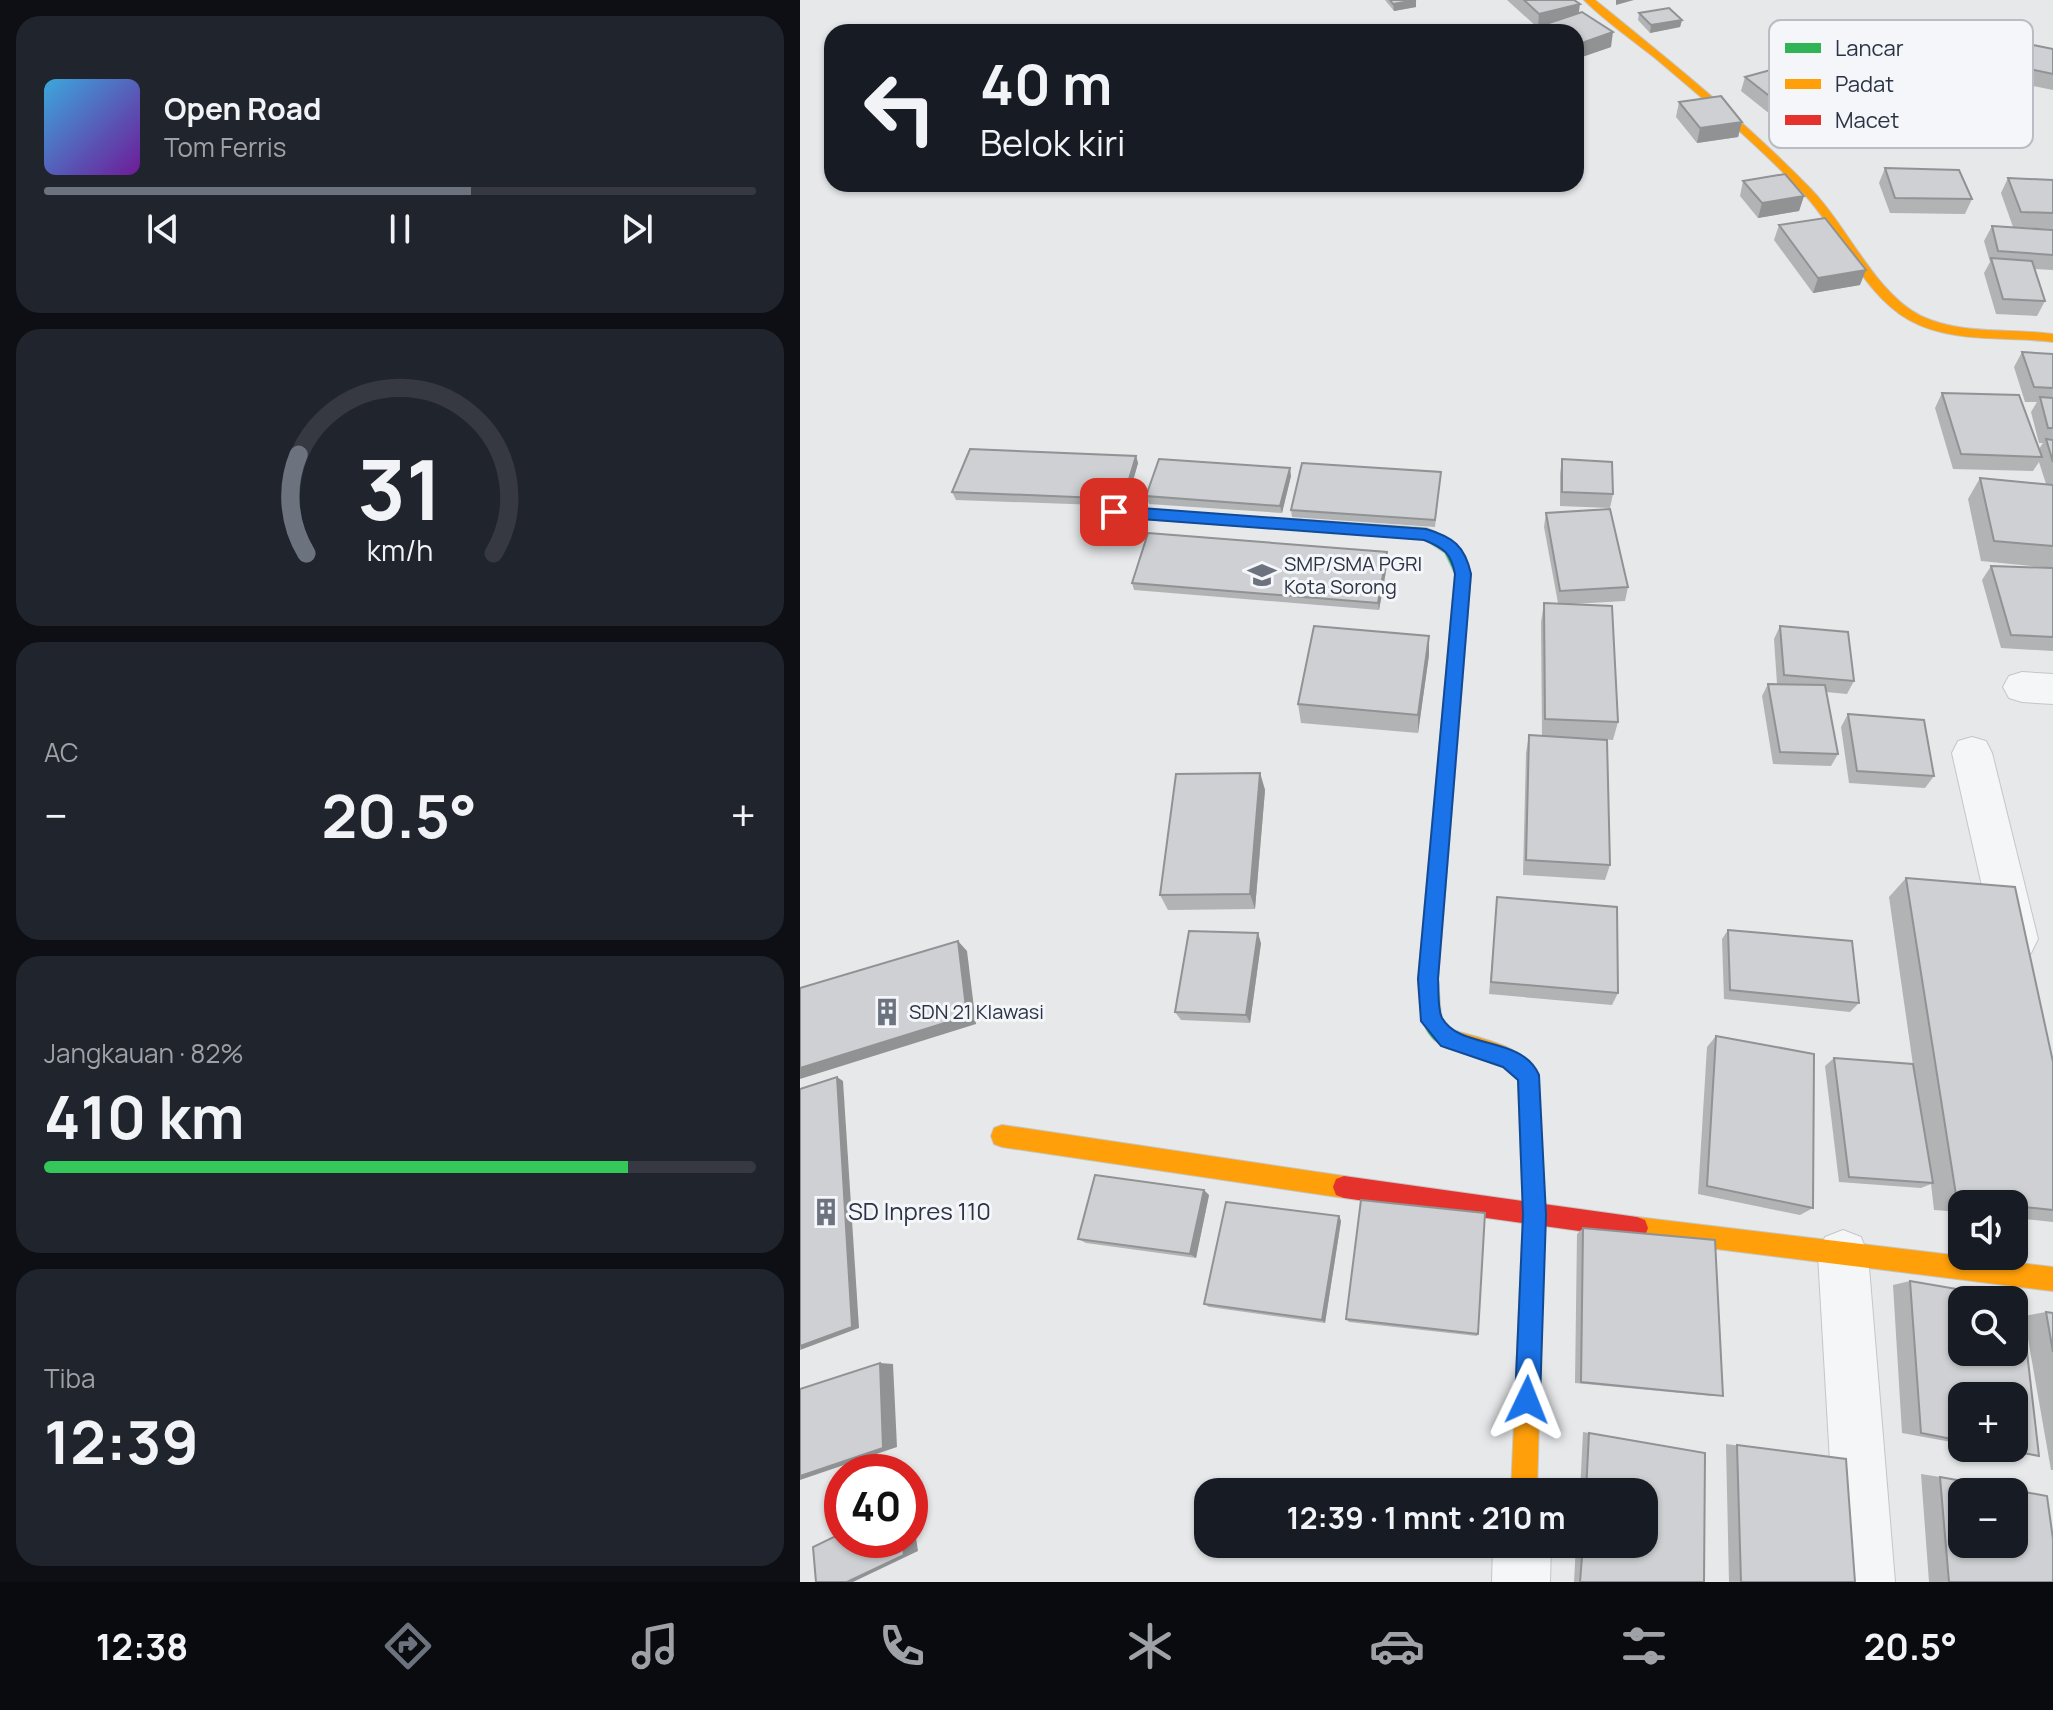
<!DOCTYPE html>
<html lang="id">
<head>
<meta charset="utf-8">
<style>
	:root { --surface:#171b24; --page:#20242c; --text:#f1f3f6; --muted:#9ea1a6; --line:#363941; --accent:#6c737f }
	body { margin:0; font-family:Manrope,sans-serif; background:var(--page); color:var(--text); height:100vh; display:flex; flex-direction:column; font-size:30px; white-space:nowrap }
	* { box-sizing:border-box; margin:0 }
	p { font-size:26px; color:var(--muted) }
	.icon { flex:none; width:44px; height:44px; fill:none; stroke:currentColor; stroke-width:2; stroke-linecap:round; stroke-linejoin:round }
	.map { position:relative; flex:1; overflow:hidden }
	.side { display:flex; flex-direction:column; gap:16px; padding:16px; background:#0d0f14; width:800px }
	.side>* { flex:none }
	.guide { position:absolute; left:24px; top:24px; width:760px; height:168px; border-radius:24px; box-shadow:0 2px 6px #0004; background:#171b24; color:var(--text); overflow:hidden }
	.buttons { position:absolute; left:1148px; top:1190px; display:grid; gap:16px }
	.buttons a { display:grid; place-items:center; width:80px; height:80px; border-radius:16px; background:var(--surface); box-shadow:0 2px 6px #0004; font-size:40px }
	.speed { position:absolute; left:24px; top:1454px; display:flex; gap:16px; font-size:40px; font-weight:700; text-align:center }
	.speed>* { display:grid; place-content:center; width:104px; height:104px; border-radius:50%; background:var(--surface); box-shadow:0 2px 6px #0004; line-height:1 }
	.speed .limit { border:12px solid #d22; background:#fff; color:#111 }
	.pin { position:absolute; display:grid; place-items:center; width:68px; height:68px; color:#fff; margin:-34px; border-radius:16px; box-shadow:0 4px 12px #0006 }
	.me { position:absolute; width:88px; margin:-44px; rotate:2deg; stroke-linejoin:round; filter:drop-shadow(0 0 6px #0008) }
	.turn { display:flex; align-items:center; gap:28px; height:168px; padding:0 24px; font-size:36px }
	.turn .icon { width:104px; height:104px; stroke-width:2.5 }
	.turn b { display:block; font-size:56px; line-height:68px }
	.big { font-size:60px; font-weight:700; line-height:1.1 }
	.side .card { flex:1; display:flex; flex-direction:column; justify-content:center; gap:12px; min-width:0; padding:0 28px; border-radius:24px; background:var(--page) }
	.side .dial { align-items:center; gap:0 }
	.dial svg { height:208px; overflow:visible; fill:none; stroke:var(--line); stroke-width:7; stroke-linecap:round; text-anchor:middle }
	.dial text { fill:var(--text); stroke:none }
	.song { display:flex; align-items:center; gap:24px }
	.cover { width:96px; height:96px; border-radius:12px; background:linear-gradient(135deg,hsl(200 70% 55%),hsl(280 70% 35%)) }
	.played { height:8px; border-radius:4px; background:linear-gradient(90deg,var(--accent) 60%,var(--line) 60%) }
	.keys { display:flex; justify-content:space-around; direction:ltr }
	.heat { display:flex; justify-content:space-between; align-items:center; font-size:44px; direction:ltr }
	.charge { height:12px; border-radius:6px; background:linear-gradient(90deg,#34c759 82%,var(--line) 0) }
	.trip { position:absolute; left:394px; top:1478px; width:464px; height:80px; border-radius:24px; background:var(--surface); box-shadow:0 2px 6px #0004; font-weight:700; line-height:80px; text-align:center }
	.menu { display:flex; height:128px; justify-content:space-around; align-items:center; background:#090b0e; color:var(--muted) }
	.menu .icon { width:56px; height:56px }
	.menu .on { color:var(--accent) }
	.menu b { font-size:36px; color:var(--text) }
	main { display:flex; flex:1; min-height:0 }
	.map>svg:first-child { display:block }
</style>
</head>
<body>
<main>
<section class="side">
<div class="card">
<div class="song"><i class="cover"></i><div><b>Open Road</b><p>Tom Ferris</p></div></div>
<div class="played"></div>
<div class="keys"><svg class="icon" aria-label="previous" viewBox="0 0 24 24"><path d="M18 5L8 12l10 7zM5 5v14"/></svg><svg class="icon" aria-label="pause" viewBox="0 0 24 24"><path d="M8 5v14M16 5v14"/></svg><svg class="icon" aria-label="next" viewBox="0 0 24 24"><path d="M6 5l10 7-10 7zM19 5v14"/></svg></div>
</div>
<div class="card dial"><svg viewBox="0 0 100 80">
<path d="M14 69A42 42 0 1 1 86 69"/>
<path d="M14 69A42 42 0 0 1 11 31" stroke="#6c737f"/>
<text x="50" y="56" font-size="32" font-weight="700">31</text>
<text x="50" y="72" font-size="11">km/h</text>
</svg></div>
<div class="card"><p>AC</p>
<div class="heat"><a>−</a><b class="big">20.5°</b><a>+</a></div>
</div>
<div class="card"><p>Jangkauan · 82%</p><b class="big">410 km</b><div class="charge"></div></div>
<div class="card"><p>Tiba</p><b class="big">12:39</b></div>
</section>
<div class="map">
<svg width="1253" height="1582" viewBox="0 0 1253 1582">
	<rect width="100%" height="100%" fill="#e6e8ea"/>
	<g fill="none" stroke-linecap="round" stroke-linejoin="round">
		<defs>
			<g id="street">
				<path d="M1222 672 1253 674V704L1222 702 1209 698 1203 687 1209 676Z"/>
				<path d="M1172 737 1186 741 1192 753 1238 939 1231 953 1216 959 1201 953 1194 939 1152 753 1158 741Z"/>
				<path d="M1043 1230 1061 1237 1068 1255 1095 1582H1037L1018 1255 1025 1237Z"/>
				<path d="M693 1544H751L750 1582H692Z"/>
			</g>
			<path id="fast" d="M314 507 626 528C650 536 664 550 671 574L638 979 641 1017 659 1039 656 1046 649 1049C618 1037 620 1007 618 979L655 574 645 553 624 539 314 517 306 512Z"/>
			<g id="slow">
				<path d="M784 0H795C869 60 944 120 1010 188 1047 225 1074 292 1121 316 1161 335 1210 328 1253 334V342C1207 336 1151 344 1109 320 1062 293 1040 233 1004 194 958 145 906 101 855 58 831 39 805 21 784 0Z"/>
				<path d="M649 1029C677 1038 726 1045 738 1075L745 1215 737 1492H711L723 1215 718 1080 703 1067 642 1046 639 1039 642 1032Z"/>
				<path d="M202 1125 544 1176 552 1179 555 1187 552 1195 544 1198 202 1147 194 1144 191 1136 194 1128Z"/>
				<path d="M837 1217 1253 1267V1291L837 1239 829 1236 826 1228 829 1220Z"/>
			</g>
			<path id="jam" d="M544 1176 837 1217 845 1220 848 1228 845 1236 837 1239 544 1198 536 1195 533 1187 536 1179Z"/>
		</defs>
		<use href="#street" stroke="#c4c6c8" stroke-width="2"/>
		<use href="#fast" stroke="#c4c6c8" stroke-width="2"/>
		<use href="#slow" stroke="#c4c6c8" stroke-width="2"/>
		<use href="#jam" stroke="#c4c6c8" stroke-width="2"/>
		<use href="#street" fill="#f5f6f7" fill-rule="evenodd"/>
		<use href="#fast" fill="#30b455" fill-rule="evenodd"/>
		<use href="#slow" fill="#ff9f0a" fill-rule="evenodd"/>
		<use href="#jam" fill="#e5322d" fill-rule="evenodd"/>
	</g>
	<g fill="#b1b3b5">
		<path d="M585 0H616V7L594 11Z"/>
		<path d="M707 0H774L779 13 811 47 776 59V32H739L740 28H738Z"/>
		<path d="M839 13 882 20 880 27 850 33 838 20Z"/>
		<path d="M1233 45 1253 49V90L1219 83 1226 59Z"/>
		<path d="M945 77 1030 129 1000 138 941 91Z"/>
		<path d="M879 102 942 122 938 137 897 143 876 117Z"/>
		<path d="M1085 168 1172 199 1165 214 1090 213 1079 183Z"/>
		<path d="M1208 178 1253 180V229L1213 227 1201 193Z"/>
		<path d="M943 181 1004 196 999 211 958 218 940 196Z"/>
		<path d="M979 225 1060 285 1013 293 974 240Z"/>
		<path d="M1192 226 1253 230V270L1234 269 1245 301 1237 316 1196 314 1184 273 1190 262 1184 241Z"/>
		<path d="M1222 352 1253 354V568L1181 561 1168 499 1180 478 1246 484 1239 462 1233 471 1153 469 1135 408 1142 393 1239 449 1243 443H1239L1231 412 1237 402H1225L1214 367Z"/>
		<path d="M336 456 338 463 326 506 156 500 152 492Z"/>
		<path d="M762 459 813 494 810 508 760 506V474Z"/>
		<path d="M641 472 635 527 492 517 491 510Z"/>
		<path d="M491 476 482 513 349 504 346 496Z"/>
		<path d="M746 513 828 587 825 601 772 604 818 722 813 740 781 738 810 865 805 880 723 875 726 753 729 735 742 736 741 622 744 603H758L744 527Z"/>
		<path d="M587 552 588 560 579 610 334 590 332 583Z"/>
		<path d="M1191 566 1253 568V651L1201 648 1182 580Z"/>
		<path d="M980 626 1054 681 1047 694 1026 692 1038 754 1031 766 973 764 962 696 968 684H977L974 639Z"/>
		<path d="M629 655 618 733 501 723 498 704Z"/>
		<path d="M1048 714 1134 776 1125 788 1049 783 1041 727Z"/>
		<path d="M460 773 465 790 455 909 368 910 360 895Z"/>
		<path d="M1106 878 1253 1062V1222L1214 1218V1204H1162V1212L1134 1210 1131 1184 1121 1188 1039 1182 1025 1066 1034 1058 1116 1086 1089 897Z"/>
		<path d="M697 897 818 993 812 1005 689 994Z"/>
		<path d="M928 930 1059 1003 1050 1012 924 999 922 939Z"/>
		<path d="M461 943 450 1023 381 1020 375 1012Z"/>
		<path d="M916 1036 1013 1208 1000 1215 898 1194 907 1047Z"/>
		<path d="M409 1195 396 1258 286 1243 278 1239Z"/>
		<path d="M539 1216 541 1221 525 1323 409 1307 404 1304Z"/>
		<path d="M783 1228 923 1396H912L775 1383 777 1234Z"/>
		<path d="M1110 1281 1239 1456 1217 1454 1184 1448H1214L1162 1396V1444L1102 1433 1093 1285Z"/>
		<path d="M1246 1312 1253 1313V1470H1251L1224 1316Z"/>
		<path d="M546 1319 678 1334 677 1336 549 1322Z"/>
		<path d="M783 1432 905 1453 904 1582H774L776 1544H844V1492H780Z"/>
		<path d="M926 1444 1046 1459 1055 1582H929Z"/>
		<path d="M1121 1474 1140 1477 1253 1582H1129Z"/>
	</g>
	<g fill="#909294">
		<path d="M616 0V7L594 11 593 4Z"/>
		<path d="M816 0H834L816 5Z"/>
		<path d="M780 4 778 19 740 26 738 28 739 14Z"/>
		<path d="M882 20 880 27 850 33 851 25Z"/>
		<path d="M813 32 811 47 776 59V45Z"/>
		<path d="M1035 114 1030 129 1000 138 1004 123Z"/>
		<path d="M942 122 938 137 897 143 900 128Z"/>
		<path d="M1004 196 999 211 958 218 962 203Z"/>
		<path d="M1066 270 1060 285 1013 293 1018 278Z"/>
		<path d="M336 456 338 463 326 506 323 499Z"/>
		<path d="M490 468 491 476 482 513 480 506Z"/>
		<path d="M587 552 588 560 579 610 578 603Z"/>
		<path d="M629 636V655L618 733V715Z"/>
		<path d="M460 773 465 790 455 909 450 894Z"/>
		<path d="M458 933 461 943 450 1023 446 1015Z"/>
		<path d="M158 941 167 951 176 1024 0 1079V1068Z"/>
		<path d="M37 1077 43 1081 59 1328 0 1350Z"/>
		<path d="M404 1190 409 1195 396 1258 390 1254Z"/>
		<path d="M539 1216 541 1221 525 1323 522 1320Z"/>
		<path d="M80 1363 93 1364 97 1447 0 1480V1476Z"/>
		<path d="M110 1505H111L118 1551 53 1582H47L102 1540H110Z"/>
	</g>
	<g fill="#ced0d3" stroke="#909294" stroke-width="2" fill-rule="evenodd">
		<path d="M590 0H616L593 4Z"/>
		<path d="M724 0H774L780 4 739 14Z"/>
		<path d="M869 8 882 20 851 25 839 13Z"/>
		<path d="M782 12 813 32 776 45V32H748L740 26Z"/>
		<path d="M1233 45 1253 49V74L1225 68Z"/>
		<path d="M974 69 1035 114 1004 123 945 77Z"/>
		<path d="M921 96 942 122 900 128 879 102Z"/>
		<path d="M1085 168 1159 170 1172 199 1095 198Z"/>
		<path d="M985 174 1004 196 962 203 943 181Z"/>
		<path d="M1208 178 1253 180V213L1221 212Z"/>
		<path d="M1025 218 1066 270 1018 278 979 225Z"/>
		<path d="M1192 226 1253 230V255L1198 251Z"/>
		<path d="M1191 258 1232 261 1245 301 1203 299Z"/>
		<path d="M1222 352 1253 354V388L1234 387Z"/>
		<path d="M1142 393 1219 395 1242 457 1161 454Z"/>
		<path d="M1240 397 1253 398V428H1248Z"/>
		<path d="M1246 439 1253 440V462Z"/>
		<path d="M170 449 336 456 323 499 152 492Z"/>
		<path d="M359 459 490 468 480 506 346 496Z"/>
		<path d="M762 459 812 462 813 494 762 492Z"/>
		<path d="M502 463 641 472 635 520 491 510Z"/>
		<path d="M1180 478 1253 485V546L1194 541Z"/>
		<path d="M810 509 828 587 760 591 746 513Z"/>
		<path d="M348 533 587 552 578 603 332 583Z"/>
		<path d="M1191 566 1253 568V637L1211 635Z"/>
		<path d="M744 603 812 606 818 722 745 719Z"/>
		<path d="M514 626 629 636 618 715 498 704Z"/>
		<path d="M980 626 1048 632 1054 681 984 675Z"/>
		<path d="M968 684 1025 685 1038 754 980 752Z"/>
		<path d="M1048 714 1124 720 1134 776 1057 771Z"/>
		<path d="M729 735 807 740 810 865 726 860Z"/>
		<path d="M460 773 450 894 360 895 376 774Z"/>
		<path d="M1106 878 1215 887 1253 1062V1210L1214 1206V1204H1190L1157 1201Z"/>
		<path d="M697 897 817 907 818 993 691 982Z"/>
		<path d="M928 930 1052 941 1059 1003 930 990Z"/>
		<path d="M389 931 458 933 446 1015 375 1012Z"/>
		<path d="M158 941 167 1016 0 1068V988Z"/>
		<path d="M916 1036 1014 1054 1013 1208 907 1186Z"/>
		<path d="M1034 1058 1113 1064 1133 1183 1049 1177Z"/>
		<path d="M37 1077 52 1327 0 1346V1089Z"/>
		<path d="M295 1175 404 1190 390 1254 278 1239Z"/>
		<path d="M561 1200 685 1213 678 1334 546 1319Z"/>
		<path d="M426 1202 539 1216 522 1320 404 1304Z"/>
		<path d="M783 1228 915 1240 923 1396 781 1382Z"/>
		<path d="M1110 1281 1221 1300 1239 1456 1198 1448H1214V1396H1162V1441L1121 1433ZM1162 1300H1214V1352H1162Z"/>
		<path d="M1246 1312 1253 1313V1352Z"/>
		<path d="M80 1363 83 1448 0 1476V1389Z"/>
		<path d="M789 1433 905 1453 904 1582H780L783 1544H844V1492H786Z"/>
		<path d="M937 1445 1046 1459 1055 1582H941Z"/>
		<path d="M1140 1477 1247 1496 1253 1539V1582H1149ZM1162 1492H1214V1544H1162Z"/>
		<path d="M42 1533V1540H102L104 1555 47 1582H16L13 1547Z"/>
	</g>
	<path fill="#1a73e8" stroke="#114b97" stroke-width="2" d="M314 506 626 529C653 537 665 546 671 574L638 979C639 990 637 1008 642 1018 660 1050 722 1035 739 1075L746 1215 740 1400 736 1409 727 1412 719 1409 715 1400 723 1215 718 1080 703 1067 641 1046 621 1021 618 979 655 574C651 553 644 548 624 540L314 517 306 512Z"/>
	<defs>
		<symbol id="school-bare" viewBox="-9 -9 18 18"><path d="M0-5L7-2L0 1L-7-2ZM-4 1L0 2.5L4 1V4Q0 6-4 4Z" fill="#6c737f" stroke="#f4f6f9" stroke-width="2.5" paint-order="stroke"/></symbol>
		<symbol id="building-bare" viewBox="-9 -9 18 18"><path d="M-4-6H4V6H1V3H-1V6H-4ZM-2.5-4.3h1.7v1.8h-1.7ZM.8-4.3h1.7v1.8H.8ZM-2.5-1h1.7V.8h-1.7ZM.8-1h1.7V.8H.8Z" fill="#6c737f" stroke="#f4f6f9" stroke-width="2.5" paint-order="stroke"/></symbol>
	</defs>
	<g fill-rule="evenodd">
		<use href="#school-bare" x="442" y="555" width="40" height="40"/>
		<use href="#building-bare" x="67" y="992" width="40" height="40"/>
		<use href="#building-bare" x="6" y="1192" width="40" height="40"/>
	</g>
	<g text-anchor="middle" stroke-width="6" stroke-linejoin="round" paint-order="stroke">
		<g font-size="20" fill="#2b3445" stroke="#f4f6f9" text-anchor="start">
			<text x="484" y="571">SMP/SMA PGRI<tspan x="484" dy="23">Kota Sorong</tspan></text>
			<text x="109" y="1019">SDN 21 Klawasi</text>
		</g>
		<g font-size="24" fill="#2b3445" stroke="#f4f6f9" text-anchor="start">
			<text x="48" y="1220">SD Inpres 110</text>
		</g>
	</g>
	<rect x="969" y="20" width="264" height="128" rx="12" fill="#f4f6f9" stroke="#b8bcc3" stroke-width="2"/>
	<rect x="985" y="43" width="36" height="10" fill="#30b455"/>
	<rect x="985" y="79" width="36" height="10" fill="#ff9f0a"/>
	<rect x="985" y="115" width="36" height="10" fill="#e5322d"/>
	<g font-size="22" fill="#2b3445">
		<text x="1035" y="56">Lancar</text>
		<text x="1035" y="92">Padat</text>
		<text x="1035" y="128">Macet</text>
	</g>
</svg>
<div class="buttons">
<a><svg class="icon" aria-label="sound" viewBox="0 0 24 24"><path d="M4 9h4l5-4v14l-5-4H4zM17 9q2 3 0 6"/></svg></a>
<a><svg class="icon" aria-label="search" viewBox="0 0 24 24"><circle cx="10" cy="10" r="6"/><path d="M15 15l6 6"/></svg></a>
<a>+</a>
<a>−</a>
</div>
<div class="speed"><div class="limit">40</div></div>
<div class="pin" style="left:314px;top:512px;background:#d93025"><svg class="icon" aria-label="arrive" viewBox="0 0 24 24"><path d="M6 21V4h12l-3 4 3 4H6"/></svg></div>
<svg class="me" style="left:727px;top:1400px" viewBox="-20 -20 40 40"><path d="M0-17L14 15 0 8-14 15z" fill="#1a73e8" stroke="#fff" stroke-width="4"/></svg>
<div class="trip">12:39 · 1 mnt · 210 m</div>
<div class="guide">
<div class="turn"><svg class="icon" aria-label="left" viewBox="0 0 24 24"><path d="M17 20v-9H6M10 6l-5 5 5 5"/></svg><div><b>40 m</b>Belok kiri</div></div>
</div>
</div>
</main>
<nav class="menu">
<b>12:38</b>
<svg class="icon on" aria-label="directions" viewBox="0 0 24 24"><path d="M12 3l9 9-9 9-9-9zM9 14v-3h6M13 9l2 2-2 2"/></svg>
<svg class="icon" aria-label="music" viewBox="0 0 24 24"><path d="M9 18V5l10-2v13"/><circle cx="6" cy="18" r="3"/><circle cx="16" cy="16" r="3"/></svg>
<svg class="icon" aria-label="phone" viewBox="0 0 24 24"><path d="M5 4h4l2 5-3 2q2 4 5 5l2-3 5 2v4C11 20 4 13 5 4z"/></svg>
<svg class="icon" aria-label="climate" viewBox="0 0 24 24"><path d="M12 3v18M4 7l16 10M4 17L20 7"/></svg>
<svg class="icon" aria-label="car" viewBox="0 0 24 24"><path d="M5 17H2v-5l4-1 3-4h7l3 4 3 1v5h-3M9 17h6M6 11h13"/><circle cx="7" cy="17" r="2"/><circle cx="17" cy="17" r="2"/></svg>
<svg class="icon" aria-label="filters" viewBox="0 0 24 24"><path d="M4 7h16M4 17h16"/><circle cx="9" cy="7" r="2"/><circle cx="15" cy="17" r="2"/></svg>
<b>20.5°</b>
</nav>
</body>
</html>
